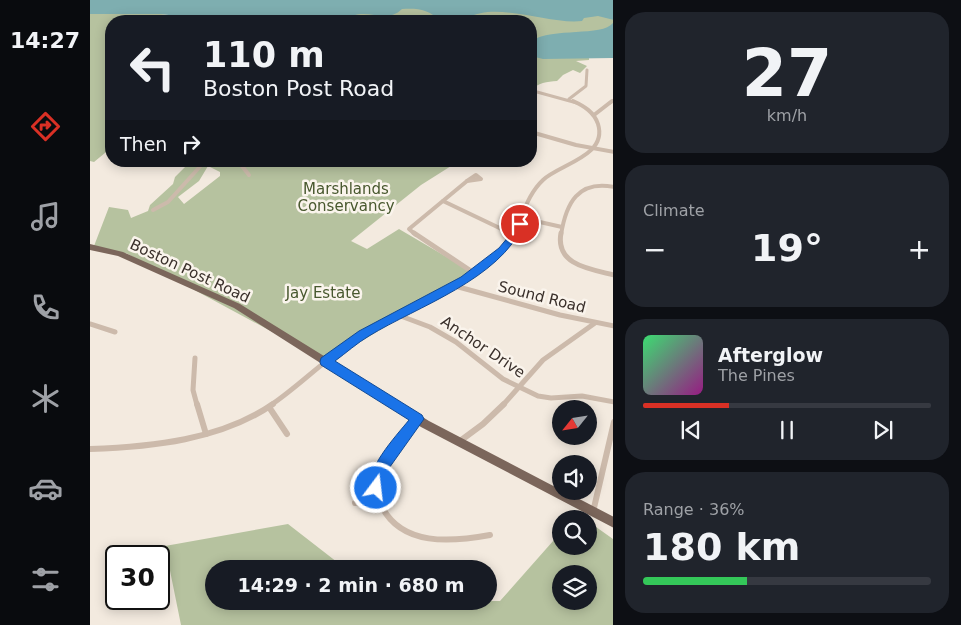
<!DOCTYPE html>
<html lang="en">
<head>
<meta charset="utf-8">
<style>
	:root { --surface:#171b24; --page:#20242c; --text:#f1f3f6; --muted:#9ea1a6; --line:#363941; --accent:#d93025 }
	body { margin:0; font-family:"DejaVu Sans",sans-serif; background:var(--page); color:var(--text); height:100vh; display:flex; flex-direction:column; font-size:19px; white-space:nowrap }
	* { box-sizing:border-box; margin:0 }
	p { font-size:16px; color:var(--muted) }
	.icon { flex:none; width:28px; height:28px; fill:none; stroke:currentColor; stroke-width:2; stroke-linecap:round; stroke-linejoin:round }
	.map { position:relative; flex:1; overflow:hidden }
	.panel { display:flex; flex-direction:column; gap:12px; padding:12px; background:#0d0f14; width:348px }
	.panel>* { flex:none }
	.top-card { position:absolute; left:15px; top:15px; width:432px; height:152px; border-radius:20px; box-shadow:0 2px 12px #0003; background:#171b24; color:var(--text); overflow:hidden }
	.needle { width:32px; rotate:240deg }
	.buttons { position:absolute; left:462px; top:400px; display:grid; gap:10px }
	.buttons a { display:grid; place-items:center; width:45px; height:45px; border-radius:50%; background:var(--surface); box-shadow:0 2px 12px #0003; font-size:25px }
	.speed { position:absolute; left:15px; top:545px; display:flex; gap:10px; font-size:25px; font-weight:700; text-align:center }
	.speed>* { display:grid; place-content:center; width:65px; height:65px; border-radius:50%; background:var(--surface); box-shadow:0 2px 12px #0003; line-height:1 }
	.speed .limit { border:2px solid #111; border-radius:8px; background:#fff; color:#111 }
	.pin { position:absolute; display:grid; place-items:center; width:42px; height:42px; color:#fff; margin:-21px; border:2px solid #fff; border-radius:50%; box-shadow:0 1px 5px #0007 }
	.me { position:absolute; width:55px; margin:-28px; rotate:15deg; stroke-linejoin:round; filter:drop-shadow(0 0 4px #0008) }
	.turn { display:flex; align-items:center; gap:18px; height:105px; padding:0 15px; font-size:22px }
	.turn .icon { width:65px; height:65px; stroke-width:2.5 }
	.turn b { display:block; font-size:35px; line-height:42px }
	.then { display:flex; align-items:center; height:48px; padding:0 15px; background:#0003; gap:10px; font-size:19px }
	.big { font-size:38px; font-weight:700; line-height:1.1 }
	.panel .card { flex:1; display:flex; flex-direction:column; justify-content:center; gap:8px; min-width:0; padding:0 18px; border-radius:20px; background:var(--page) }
	.panel .dial { align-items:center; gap:0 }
	.dial b { font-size:65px; line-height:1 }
	.song { display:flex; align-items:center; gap:15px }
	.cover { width:60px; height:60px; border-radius:8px; background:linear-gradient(135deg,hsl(140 70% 55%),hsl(310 70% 35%)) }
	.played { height:5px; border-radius:2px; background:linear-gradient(90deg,var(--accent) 30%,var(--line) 30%) }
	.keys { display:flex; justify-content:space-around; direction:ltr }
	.heat { display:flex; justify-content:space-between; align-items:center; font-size:28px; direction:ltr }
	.charge { height:8px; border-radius:4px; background:linear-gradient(90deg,#34c759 36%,var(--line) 0) }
	.trip { position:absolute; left:115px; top:560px; width:292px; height:50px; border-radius:25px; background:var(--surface); box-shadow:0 2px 12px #0003; font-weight:700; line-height:50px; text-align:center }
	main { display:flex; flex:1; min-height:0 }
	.tab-bar { display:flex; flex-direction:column; width:90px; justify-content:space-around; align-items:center; background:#090b0e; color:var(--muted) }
	.tab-bar .icon { width:35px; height:35px }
	.tab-bar .current { color:var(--accent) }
	.tab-bar b { font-size:22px; color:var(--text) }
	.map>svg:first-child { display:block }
</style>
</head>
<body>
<main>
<nav class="tab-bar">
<b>14:27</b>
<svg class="icon current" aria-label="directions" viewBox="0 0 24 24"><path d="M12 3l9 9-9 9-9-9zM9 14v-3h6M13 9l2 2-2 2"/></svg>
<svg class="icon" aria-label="music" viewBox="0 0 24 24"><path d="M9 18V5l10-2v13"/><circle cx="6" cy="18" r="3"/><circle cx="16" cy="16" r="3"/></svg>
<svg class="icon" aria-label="phone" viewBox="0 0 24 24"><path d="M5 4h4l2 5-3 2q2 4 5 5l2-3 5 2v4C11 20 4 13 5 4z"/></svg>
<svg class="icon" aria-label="climate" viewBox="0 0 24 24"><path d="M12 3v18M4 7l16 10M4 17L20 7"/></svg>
<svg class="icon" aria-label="car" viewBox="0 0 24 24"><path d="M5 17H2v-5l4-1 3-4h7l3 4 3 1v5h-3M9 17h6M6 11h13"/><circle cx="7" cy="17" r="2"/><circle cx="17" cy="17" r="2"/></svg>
<svg class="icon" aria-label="filters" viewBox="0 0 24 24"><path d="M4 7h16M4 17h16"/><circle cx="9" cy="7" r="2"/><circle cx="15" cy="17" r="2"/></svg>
</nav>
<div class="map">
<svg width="524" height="625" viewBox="0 0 524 625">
	<rect width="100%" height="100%" fill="#f3eadf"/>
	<g fill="#b6c29f" fill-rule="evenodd">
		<path d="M227 1 492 8 523 19V58L488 57 499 58V60L486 61 497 66 490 73 483 70 473 75 467 81C457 82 448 82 441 91V21H167L179 10Z"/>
		<path d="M0 14H71L124 21H21V148L4 162 0 161Z"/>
		<path d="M94 161H369L331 185 261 241 277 249 309 229 384 273 232 365 225 355 36 253 30 254 4 246 19 207 38 210 41 218 58 211 60 205 83 184 85 177 97 165ZM118 166 130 172V176L94 204 88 197 109 181Z"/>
		<path d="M499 522 523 539V625H91L75 546 198 524 256 569H124V601H410L471 532V546H499ZM471 574H499V601H471Z"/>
	</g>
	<g fill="#7eaeb0">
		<path d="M0 0H523L524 20 508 16 494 18 492 21C460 25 406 1 378 18L379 21H350C339 9 327 8 312 9 295 26 274 4 254 21H124L71 14H0Z"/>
		<path d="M523 23V58L453 59 441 56V41C463 27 512 37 523 23Z"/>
	</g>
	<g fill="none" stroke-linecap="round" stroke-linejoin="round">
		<g stroke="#ccbaab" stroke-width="3">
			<path d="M447 92 487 103"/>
			<path d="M479 99 496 86 497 70"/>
			<path d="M520 103 524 100"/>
		</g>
		<g stroke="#ccbaab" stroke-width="4">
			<path d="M504 115 522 101"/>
			<path d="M441 132 486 145 524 152"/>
			<path d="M148 161 159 175"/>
			<path d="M386 175 391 179 377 181Z"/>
			<path d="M353 201 424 235"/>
			<path d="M63 210 78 202 115 161"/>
			<path d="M432 218 472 227"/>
			<path d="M326 235 319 229 377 181"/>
			<path d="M423 235C433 216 437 195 453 180 470 164 518 156 508 124 504 112 494 106 483 101"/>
			<path d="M471 235C476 203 488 180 524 187"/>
		</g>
		<g stroke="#ccbaab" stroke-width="5">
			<path d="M324 233 384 273"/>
			<path d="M421 233 425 235"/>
			<path d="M471 233C465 265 500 269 524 275"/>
			<path d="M365 286 470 315 524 326"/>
			<path d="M308 315 340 327 366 342 413 379 448 396 461 398 492 396 524 402"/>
			<path d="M0 324 25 332"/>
			<path d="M105 358 103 390 107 405"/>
			<path d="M181 405C209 386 233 361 262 342 312 308 392 287 424 233"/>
			<path d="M413 405 453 360 505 323"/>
		</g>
		<g stroke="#ccbaab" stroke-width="6">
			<path d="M107 404 116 434"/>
			<path d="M179 407 197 434"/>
			<path d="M327 419C314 435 296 451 289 471 285 483 286 494 291 505 311 547 362 542 400 535"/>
			<path d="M370 441 393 424 414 404"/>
			<path d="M0 449C61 447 131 440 183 404"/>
			<path d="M265 503 288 499"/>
			<path d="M503 512 524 422"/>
		</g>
		<path fill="#7b665b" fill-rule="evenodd" d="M0 244 33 252 150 304 339 421 471 490V491H474L524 517V528L331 427 144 308 28 256 0 250Z"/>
	</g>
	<path fill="#1a73e8" stroke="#114b97" d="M430 221 434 224C409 280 328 306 279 336 267 343 256 353 245 361L332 415 334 419 297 471 292 493 286 495 281 493C272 472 306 436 319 420L231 365 230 362 231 358 269 331 371 277 409 248 419 236 426 222Z"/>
	<g text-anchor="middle" stroke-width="5" stroke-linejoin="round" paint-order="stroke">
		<g font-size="15" fill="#48582e" stroke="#faf4ec">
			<text x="256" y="194">Marshlands<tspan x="256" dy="17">Conservancy</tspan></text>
			<text x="233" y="298">Jay Estate</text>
		</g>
		<g font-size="15" fill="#392f2a" stroke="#faf4ec">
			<text transform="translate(100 271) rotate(25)" y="5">Boston Post Road</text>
			<text transform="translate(452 297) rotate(14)" y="5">Sound Road</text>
			<text transform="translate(393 347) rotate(34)" y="5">Anchor Drive</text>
		</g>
	</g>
</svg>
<div class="buttons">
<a><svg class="needle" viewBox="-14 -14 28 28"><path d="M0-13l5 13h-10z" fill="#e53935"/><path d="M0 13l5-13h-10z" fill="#9ea1a6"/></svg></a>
<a><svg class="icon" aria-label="sound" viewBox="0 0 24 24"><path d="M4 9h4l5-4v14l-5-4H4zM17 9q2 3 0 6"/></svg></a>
<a><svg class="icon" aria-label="search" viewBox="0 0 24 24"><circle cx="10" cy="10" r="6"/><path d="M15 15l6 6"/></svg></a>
<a><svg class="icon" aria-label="layers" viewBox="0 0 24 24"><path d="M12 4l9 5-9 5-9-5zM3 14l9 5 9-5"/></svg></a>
</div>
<div class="speed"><div class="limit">30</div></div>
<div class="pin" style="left:430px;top:224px;background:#d93025"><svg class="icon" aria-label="arrive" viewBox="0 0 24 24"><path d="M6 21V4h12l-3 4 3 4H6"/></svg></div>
<svg class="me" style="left:286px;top:488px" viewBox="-20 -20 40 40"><circle r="17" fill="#1a73e8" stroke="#fff" stroke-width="3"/><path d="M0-11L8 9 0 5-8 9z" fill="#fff"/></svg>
<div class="trip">14:29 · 2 min · 680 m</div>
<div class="top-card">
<div class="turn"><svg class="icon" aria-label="left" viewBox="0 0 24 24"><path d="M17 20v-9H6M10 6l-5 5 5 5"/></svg><div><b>110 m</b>Boston Post Road</div></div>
<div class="then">Then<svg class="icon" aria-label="right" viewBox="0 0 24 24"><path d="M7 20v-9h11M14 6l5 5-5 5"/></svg></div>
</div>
</div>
<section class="panel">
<div class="card dial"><b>27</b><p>km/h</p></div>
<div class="card"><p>Climate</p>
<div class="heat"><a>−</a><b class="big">19°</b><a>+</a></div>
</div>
<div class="card">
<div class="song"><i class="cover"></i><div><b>Afterglow</b><p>The Pines</p></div></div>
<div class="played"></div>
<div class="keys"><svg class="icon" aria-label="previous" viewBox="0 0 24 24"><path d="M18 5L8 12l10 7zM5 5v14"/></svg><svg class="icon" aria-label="pause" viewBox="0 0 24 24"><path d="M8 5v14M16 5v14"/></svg><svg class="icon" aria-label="next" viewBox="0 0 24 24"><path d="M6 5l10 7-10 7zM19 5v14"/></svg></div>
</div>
<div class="card"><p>Range · 36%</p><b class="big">180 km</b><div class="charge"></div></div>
</section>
</main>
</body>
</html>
